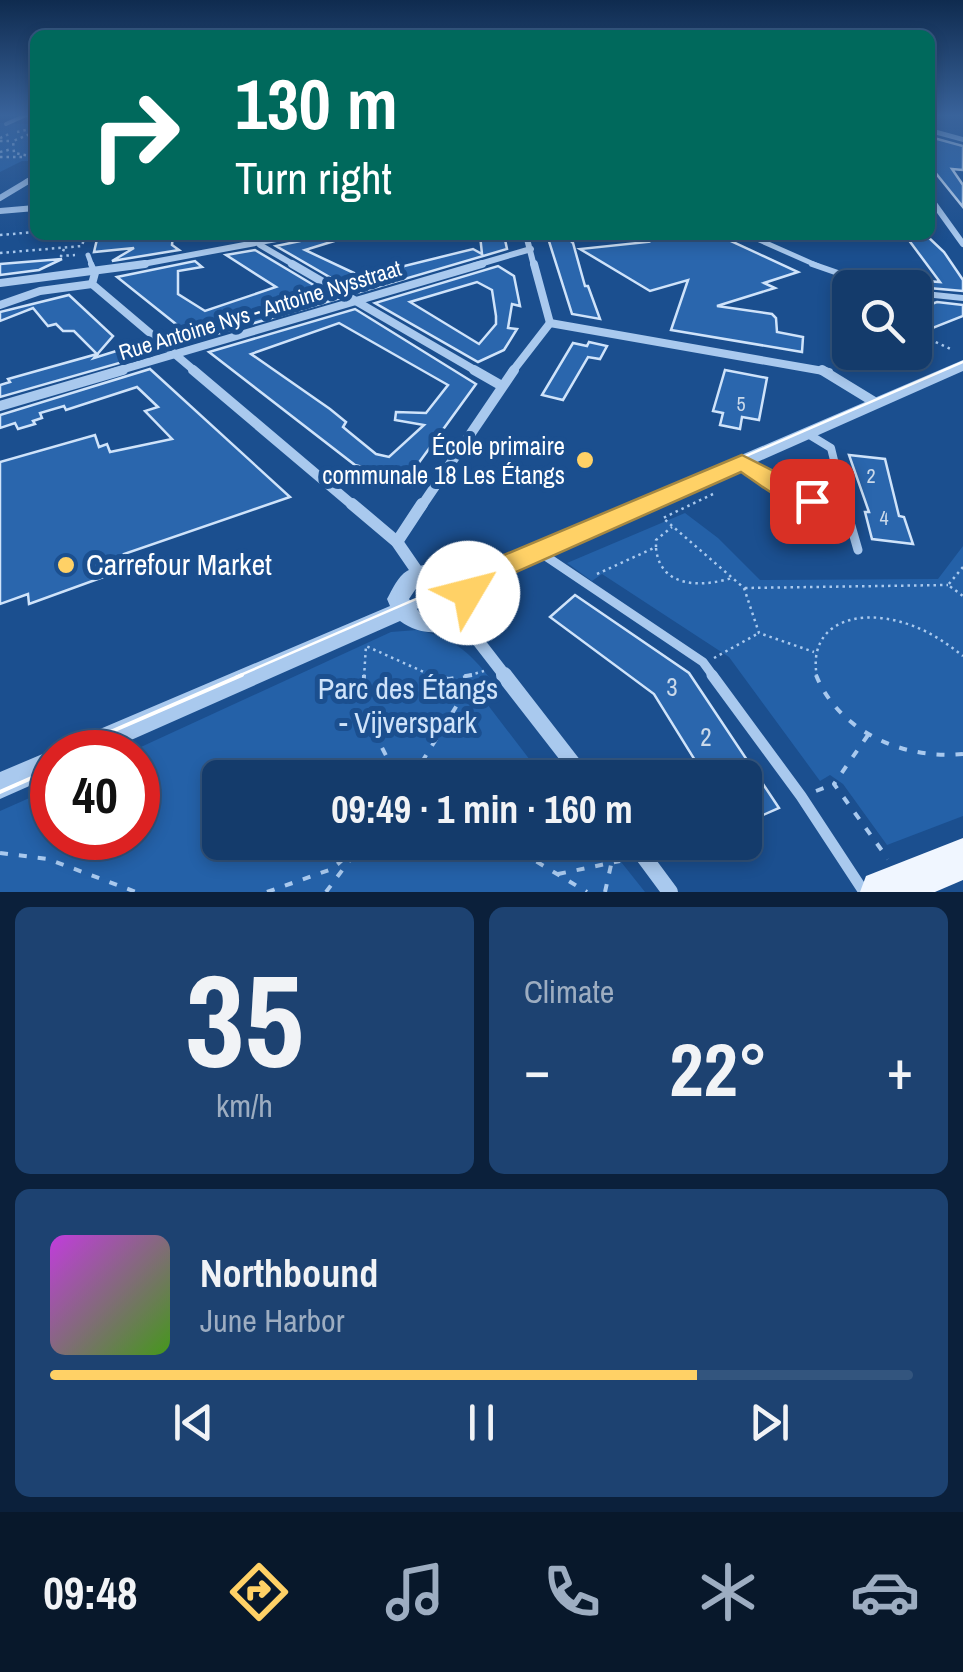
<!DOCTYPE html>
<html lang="en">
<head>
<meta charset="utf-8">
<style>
	:root { --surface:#143b6b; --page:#1d4271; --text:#f1f3f6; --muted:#9dadc1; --line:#33557e; --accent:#ffd166 }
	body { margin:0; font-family:"Archivo Narrow",sans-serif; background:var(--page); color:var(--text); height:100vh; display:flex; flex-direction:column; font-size:38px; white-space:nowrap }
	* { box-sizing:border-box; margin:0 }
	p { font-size:32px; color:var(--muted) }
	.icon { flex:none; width:55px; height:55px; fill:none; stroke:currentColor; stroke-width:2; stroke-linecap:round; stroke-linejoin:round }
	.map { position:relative; height:892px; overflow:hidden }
	.side { display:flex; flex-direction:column; gap:15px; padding:15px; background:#0b203b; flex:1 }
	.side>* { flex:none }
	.hud { position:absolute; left:30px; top:30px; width:905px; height:210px; border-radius:15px; box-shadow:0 5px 15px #0003,0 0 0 2px var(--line); background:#00695c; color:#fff; overflow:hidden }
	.buttons { position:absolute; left:832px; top:270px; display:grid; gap:20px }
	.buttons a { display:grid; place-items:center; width:100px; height:100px; border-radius:15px; background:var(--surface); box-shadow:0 5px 15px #0003,0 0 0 2px var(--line); font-size:50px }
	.speed { position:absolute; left:30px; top:730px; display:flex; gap:20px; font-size:50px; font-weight:700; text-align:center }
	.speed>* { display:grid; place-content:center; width:130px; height:130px; border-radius:50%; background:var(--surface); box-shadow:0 5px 15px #0003,0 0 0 2px var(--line); line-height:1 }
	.speed .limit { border:15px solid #d22; background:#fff; color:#111 }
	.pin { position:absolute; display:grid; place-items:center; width:85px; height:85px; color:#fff; margin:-42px; border-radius:20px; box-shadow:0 5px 15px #0006 }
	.me { position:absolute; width:110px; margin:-55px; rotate:53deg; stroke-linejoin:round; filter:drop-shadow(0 0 8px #0008) }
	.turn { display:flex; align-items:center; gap:35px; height:210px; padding:0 40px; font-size:45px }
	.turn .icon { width:130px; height:130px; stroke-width:2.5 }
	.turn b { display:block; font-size:70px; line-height:85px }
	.big { font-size:75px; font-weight:700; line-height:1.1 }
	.side .widget { flex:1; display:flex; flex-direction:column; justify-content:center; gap:15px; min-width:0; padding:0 35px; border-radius:15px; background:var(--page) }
	.side .dial { align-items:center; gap:0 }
	.dial b { font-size:130px; line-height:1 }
	.song { display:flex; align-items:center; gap:30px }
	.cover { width:120px; height:120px; border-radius:15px; background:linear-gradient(135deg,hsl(290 70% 55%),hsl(100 70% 35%)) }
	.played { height:10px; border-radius:5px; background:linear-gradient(90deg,var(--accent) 75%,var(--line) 75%) }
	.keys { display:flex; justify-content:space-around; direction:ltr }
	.heat { display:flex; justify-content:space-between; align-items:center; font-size:55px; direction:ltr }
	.side .tiles { flex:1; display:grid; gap:15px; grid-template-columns:1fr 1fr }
	.widget:last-child { grid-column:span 2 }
	.trip { position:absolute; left:202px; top:760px; width:560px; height:100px; border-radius:15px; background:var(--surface); box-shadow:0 5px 15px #0003,0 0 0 2px var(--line); font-weight:700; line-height:100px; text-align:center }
	.tab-bar { display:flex; height:160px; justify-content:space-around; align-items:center; background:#08182b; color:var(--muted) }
	.tab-bar .icon { width:70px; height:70px }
	.tab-bar .selected { color:var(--accent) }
	.tab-bar b { font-size:45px; color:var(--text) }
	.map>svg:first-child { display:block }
</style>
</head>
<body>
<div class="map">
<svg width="963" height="892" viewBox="0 0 963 892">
	<rect width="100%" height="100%" fill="#1b4f8f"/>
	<g fill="#2461a8">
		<path d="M0 123 35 124V161H22L0 172Z"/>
		<path d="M685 513 718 538 760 580 938 579 963 546V816L887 845 843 784 830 775 820 781 729 657 602 574 592 581 567 563Z"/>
		<path d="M417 630C456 637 473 656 496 686L481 696 543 777 220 778V842L606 843 645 892H0V811L52 788V838H138V752H130L391 632Z"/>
	</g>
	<g fill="#2a66ad" stroke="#cfe3fa" stroke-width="2.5" fill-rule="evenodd">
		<path d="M930 137 963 146V170L952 169 963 185V207L930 166Z"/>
		<path d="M98 235H173L172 245 179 250 112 261 134 248 94 252Z"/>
		<path d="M305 235H344V238L305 250 354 273 352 279 473 249 482 254 480 235H504L507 249 357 293 276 246 300 241Z"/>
		<path d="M547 235H565L573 243 585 286H588L600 319 572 314Z"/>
		<path d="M634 235H718L798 272 764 283 775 288 717 306 772 314 776 318 777 332 803 337 802 352 671 330 688 280 650 291 580 249 647 242Z"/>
		<path d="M905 235H926L944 252 963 280V291L929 288 925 281 940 282Z"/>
		<path d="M255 250 337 299 196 340 117 277 195 261 202 267 178 271V294L205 311 276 287 226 255Z"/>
		<path d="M62 259 39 270 0 275V264Z"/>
		<path d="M498 266 514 276 520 306 512 304 508 328 517 329 504 350 478 362 375 303ZM477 282 492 290 496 316V324L479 344 410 302Z"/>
		<path d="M69 295 113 336 94 358 126 348 137 358 0 397V385L10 382 8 379 97 354 74 331H63L56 324 48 326 33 308 0 321V312Z"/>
		<path d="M937 302 963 305V316L915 335V310Z"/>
		<path d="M355 309 476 384 407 479 355 465 209 352ZM339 323 448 385 426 413 396 412 395 420 424 425 389 457 376 454 349 432 343 427 346 422 330 409 251 354Z"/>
		<path d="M589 342 607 346 600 359 588 357 563 400 542 395 573 343 587 346Z"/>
		<path d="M150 369 290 497 124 554 127 563 107 570 109 575 29 604 28 594 0 604V462L95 435 99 447 107 444 110 452 172 439 145 411 158 407 137 387 66 410 64 406 40 413 42 418 33 421 35 424 18 429 15 423 0 428V415Z"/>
		<path d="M725 370 767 378 759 420 742 417 740 429 720 425 723 413 713 411Z"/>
		<path d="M849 455 885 459 899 516 904 517 913 544 872 539 865 512H869Z"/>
		<path d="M575 595 689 673 779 808 745 823V778H706L654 694 550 617Z"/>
	</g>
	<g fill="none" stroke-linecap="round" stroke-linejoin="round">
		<g stroke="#a9c9ee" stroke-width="2.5" stroke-dasharray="2.5 4" stroke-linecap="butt">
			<path d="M17 132 35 128"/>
			<path d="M35 132 13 141 14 153 35 157"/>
			<path d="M0 138 9 134"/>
			<path d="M0 141H12"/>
			<path d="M0 152 12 149"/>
			<path d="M0 157H23"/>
			<path d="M0 235 35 232"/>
			<path d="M64 249 61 256 75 255"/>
			<path d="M0 253 82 246 85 235"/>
			<path d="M918 334 953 350"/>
			<path d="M713 494 663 518 744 588 759 633 814 652"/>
			<path d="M656 548C660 589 703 587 732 578"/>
			<path d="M963 567 948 585 963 596"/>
			<path d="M597 574 656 547V540L672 527"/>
			<path d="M745 588 948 585"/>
			<path d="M714 658 759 633"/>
			<path d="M364 677 366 646 435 677"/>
			<path d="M463 677 484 671"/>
			<path d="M817 677C807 623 857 609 901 622 924 628 944 641 963 656"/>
		</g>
		<g stroke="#a9c9ee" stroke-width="4" stroke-dasharray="8 11" stroke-linecap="butt">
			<path d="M364 675C363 714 379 745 399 778"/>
			<path d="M427 675 449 679 472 675"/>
			<path d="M816 675C839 732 904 760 963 754"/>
			<path d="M868 735 834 784 888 859"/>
			<path d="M412 778 459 702 468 679"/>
			<path d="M816 791 832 785"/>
			<path d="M504 842 587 892"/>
			<path d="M0 853 48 859 136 892"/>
			<path d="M558 874 620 861"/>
			<path d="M267 892 332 869 363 842"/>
			<path d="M326 892 352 857"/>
			<path d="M605 892 611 865"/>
		</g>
		<path stroke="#a9c9ee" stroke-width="4" d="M6 124 26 115"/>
		<path stroke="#a9c9ee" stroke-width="5" d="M748 235 818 266"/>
		<g stroke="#a9c9ee" stroke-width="6">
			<path d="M812 264 881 288"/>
			<path d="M915 293 963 298"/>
		</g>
		<g stroke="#a9c9ee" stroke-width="8">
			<path d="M808 434 831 448 845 505"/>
			<path d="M742 462 791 490 846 507"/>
		</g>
		<g stroke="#a9c9ee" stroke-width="9">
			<path d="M840 504 845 505 858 550"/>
			<path d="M538 551 703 662 714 677"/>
			<path d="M406 609 457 586"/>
		</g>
		<path stroke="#a9c9ee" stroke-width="11" d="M712 675 801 796 864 892"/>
		<path stroke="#a9c9ee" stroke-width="5" d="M88 255 92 266"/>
		<path stroke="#a9c9ee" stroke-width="6" d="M91 264 95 273"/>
		<path stroke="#a9c9ee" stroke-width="5" d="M26 182 35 177"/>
		<g stroke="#a9c9ee" stroke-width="6">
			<path d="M0 198 30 180"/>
			<path d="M930 198 963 244"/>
			<path d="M0 211 35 208"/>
			<path d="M526 235 534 266"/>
			<path d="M260 245 296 266"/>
			<path d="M132 266 298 235"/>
			<path d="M473 266 531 249"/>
		</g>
		<g stroke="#a9c9ee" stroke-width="8">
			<path d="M292 264 478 372"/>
			<path d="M534 264 550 323"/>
			<path d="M95 273 92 284 196 372"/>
			<path d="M0 283 145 264"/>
			<path d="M0 305 40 291 92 284"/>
			<path d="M550 323 829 372"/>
			<path d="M114 372 482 264"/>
			<path d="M512 372 550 323"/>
		</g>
		<g stroke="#a9c9ee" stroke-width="10">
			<path d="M193 370 355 507"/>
			<path d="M474 370 502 386"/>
			<path d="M822 370 876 403"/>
			<path d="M0 406 123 370"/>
			<path d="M421 507 514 370"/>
		</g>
		<g stroke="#a9c9ee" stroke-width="12">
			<path d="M352 504 397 542 419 574"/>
			<path d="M397 542 422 504"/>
			<path d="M458 615 506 677"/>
		</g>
		<g stroke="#a9c9ee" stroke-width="16">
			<path d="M504 675 584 778"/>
			<path d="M633 842 670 892"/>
		</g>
		<g fill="#a9c9ee" fill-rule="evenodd">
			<path d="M930 128 963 137V142L930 133Z"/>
			<path d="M963 360V371L475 587 479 593C469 630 432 644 400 621L104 752H63L67 743 390 606 387 599C392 590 398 576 407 571 424 561 448 562 464 574ZM431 579 445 582 457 595C451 612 437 617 420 613L409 599 419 584Z"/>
			<path d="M52 750 58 752H52V776L0 799V772Z"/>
		</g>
		<path fill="#f0f6ff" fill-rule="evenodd" d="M963 838V880L935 892H860L866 876Z"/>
		<path stroke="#fff" stroke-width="2.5" d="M236 677 963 362"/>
		<g stroke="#fff" stroke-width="4">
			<path d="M64 752 242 675"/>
			<path d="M0 792 52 769"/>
		</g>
	</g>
	<linearGradient id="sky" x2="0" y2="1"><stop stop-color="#0f2b4f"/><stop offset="0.48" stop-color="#39639b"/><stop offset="1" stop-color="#39639b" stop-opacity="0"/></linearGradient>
	<rect width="963" height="240" fill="url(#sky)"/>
	<path fill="#ffd166" stroke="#a68842" stroke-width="2.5" d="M742 455 821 495 825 501 821 507C795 514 762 486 741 472L480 588 478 600 468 604 458 600 449 584 454 576Z"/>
	<g fill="#ffd166" stroke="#1b4f8f" stroke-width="4">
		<circle cx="585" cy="460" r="10"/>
		<circle cx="66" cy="565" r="10"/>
	</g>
	<g text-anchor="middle" stroke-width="10" stroke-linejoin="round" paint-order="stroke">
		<g font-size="20" fill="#cad9ea">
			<text x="741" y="411">5</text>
			<text x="871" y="483">2</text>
			<text x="884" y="525">4</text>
		</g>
		<g font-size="22" fill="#fff" stroke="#1b4f8f">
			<text transform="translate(260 310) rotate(-17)" y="8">Rue Antoine Nys - Antoine Nysstraat</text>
		</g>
		<g font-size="25" fill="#fff" stroke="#1b4f8f" text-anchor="end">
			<text x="565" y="455">École primaire<tspan x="565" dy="29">communale 18 Les Étangs</tspan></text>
		</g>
		<g font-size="25" fill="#cad9ea">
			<text x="672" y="696">3</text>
			<text x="706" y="746">2</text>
		</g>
		<g font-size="30" fill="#fff" stroke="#1b4f8f" text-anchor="start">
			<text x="86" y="575">Carrefour Market</text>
		</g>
		<g font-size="30" fill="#cfe3fa" stroke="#1b4f8f">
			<text x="408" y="699">Parc des Étangs<tspan x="408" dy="34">- Vijverspark</tspan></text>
		</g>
	</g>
</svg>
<div class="buttons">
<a><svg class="icon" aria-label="search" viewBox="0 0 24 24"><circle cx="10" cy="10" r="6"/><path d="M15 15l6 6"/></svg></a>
</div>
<div class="speed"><div class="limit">40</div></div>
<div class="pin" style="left:812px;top:501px;background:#d93025"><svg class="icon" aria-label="arrive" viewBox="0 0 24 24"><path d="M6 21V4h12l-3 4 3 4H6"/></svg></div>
<svg class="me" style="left:468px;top:593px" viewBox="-20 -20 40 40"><circle r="19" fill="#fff"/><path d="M0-13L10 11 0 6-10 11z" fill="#ffd166"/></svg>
<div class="trip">09:49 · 1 min · 160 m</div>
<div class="hud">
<div class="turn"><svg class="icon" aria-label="right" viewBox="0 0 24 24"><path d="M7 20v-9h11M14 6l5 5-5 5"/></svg><div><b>130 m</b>Turn right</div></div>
</div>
</div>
<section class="side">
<div class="tiles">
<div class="widget dial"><b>35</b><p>km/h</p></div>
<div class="widget"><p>Climate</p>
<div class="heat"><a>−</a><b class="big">22°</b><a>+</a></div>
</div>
<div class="widget">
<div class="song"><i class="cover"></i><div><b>Northbound</b><p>June Harbor</p></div></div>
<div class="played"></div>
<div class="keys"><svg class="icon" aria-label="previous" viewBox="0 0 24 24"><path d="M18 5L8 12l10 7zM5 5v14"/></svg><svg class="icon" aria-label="pause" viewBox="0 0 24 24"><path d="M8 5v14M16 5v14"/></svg><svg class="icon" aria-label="next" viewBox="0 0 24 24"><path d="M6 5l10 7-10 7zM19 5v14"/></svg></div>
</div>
</div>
</section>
<nav class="tab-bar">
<b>09:48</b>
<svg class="icon selected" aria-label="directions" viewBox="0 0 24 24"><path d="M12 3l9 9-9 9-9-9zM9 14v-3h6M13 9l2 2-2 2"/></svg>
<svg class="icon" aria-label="music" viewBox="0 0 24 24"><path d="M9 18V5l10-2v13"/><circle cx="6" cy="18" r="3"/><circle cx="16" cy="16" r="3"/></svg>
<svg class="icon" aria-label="phone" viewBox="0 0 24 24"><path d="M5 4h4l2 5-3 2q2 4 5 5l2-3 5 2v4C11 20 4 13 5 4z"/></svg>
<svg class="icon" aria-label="climate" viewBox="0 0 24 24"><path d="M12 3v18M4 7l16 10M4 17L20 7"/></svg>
<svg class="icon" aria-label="car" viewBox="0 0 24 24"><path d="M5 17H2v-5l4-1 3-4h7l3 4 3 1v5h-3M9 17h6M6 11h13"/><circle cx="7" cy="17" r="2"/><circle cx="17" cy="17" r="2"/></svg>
</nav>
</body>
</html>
